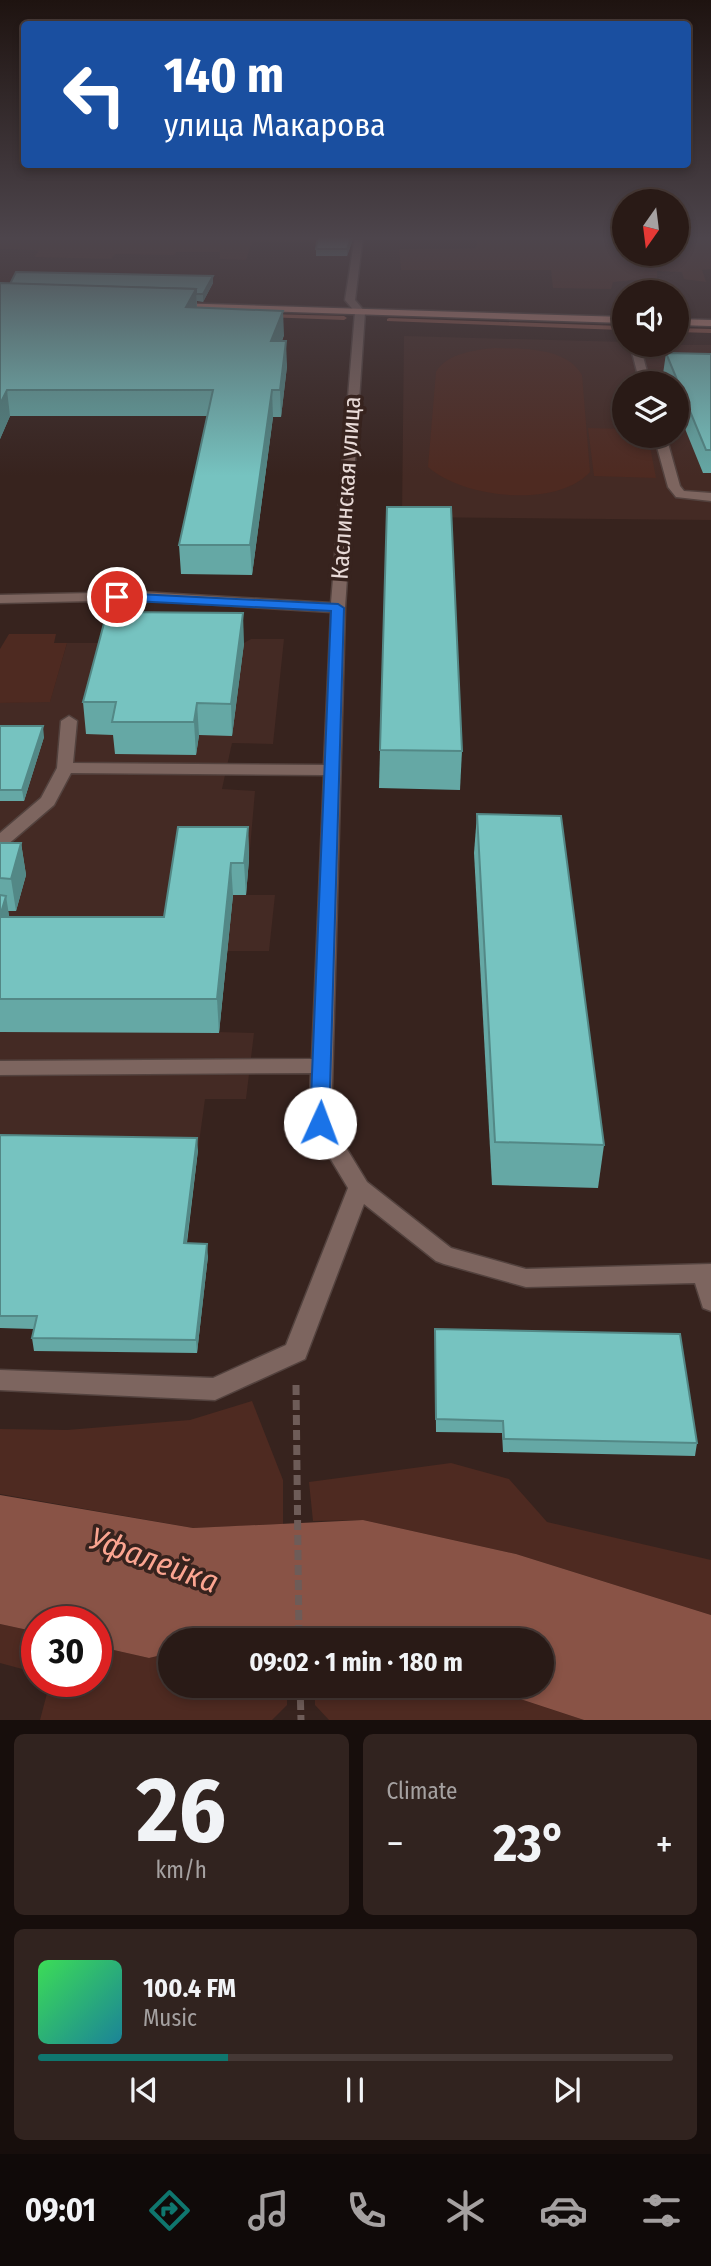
<!DOCTYPE html>
<html lang="en">
<head>
<meta charset="utf-8">
<style>
	:root { --surface:#291a16; --page:#31231f; --text:#f1f3f6; --muted:#a5a1a1; --line:#453835; --accent:#0f766e }
	body { margin:0; font-family:"Fira Sans Condensed",sans-serif; background:var(--page); color:var(--text); height:100vh; display:flex; flex-direction:column; font-size:26px; white-space:nowrap }
	* { box-sizing:border-box; margin:0 }
	p { font-size:23px; color:var(--muted) }
	.icon { flex:none; width:38px; height:38px; fill:none; stroke:currentColor; stroke-width:2; stroke-linecap:round; stroke-linejoin:round }
	.map { position:relative; height:1720px; overflow:hidden }
	.panel { display:flex; flex-direction:column; gap:14px; padding:14px; background:#170e0c; flex:1 }
	.panel>* { flex:none }
	.hud { position:absolute; left:21px; top:21px; width:670px; height:147px; border-radius:7px; box-shadow:0 4px 10px #0003,0 0 0 2px var(--line); background:#1a4fa0; color:#fff; overflow:hidden }
	.needle { width:46px; rotate:194deg }
	.buttons { position:absolute; left:612px; top:189px; display:grid; gap:14px }
	.buttons a { display:grid; place-items:center; width:77px; height:77px; border-radius:50%; background:var(--surface); box-shadow:0 4px 10px #0003,0 0 0 2px var(--line); font-size:35px }
	.speed { position:absolute; left:21px; top:1606px; display:flex; gap:14px; font-size:35px; font-weight:700; text-align:center }
	.speed>* { display:grid; place-content:center; width:91px; height:91px; border-radius:50%; background:var(--surface); box-shadow:0 4px 10px #0003,0 0 0 2px var(--line); line-height:1 }
	.speed .limit { border:10px solid #d22; background:#fff; color:#111 }
	.pin { position:absolute; display:grid; place-items:center; width:60px; height:60px; color:#fff; margin:-30px; border:4px solid #fff; border-radius:50%; box-shadow:0 2px 7px #0007 }
	.me { position:absolute; width:77px; margin:-38px; rotate:2deg; stroke-linejoin:round; filter:drop-shadow(0 0 5px #0008) }
	.turn { display:flex; align-items:center; gap:24px; height:147px; padding:0 28px; font-size:32px }
	.turn .icon { width:91px; height:91px; stroke-width:2.5 }
	.turn b { display:block; font-size:49px; line-height:60px }
	.big { font-size:52px; font-weight:700; line-height:1.1 }
	.panel .widget { flex:1; display:flex; flex-direction:column; justify-content:center; gap:10px; min-width:0; padding:0 24px; border-radius:10px; background:var(--page) }
	.panel .dial { align-items:center; gap:0 }
	.dial b { font-size:91px; line-height:1 }
	.song { display:flex; align-items:center; gap:21px }
	.cover { width:84px; height:84px; border-radius:10px; background:linear-gradient(135deg,hsl(130 70% 55%),hsl(190 70% 35%)) }
	.played { height:7px; border-radius:4px; background:linear-gradient(90deg,var(--accent) 30%,var(--line) 30%) }
	.keys { display:flex; justify-content:space-around; direction:ltr }
	.heat { display:flex; justify-content:space-between; align-items:center; font-size:38px; direction:ltr }
	.panel .tiles { flex:1; display:grid; gap:14px; grid-template-columns:1fr 1fr }
	.widget:last-child { grid-column:span 2 }
	.trip { position:absolute; left:158px; top:1628px; width:396px; height:70px; border-radius:35px; background:var(--surface); box-shadow:0 4px 10px #0003,0 0 0 2px var(--line); font-weight:700; line-height:70px; text-align:center }
	.tab-bar { display:flex; height:112px; justify-content:space-around; align-items:center; background:#100a09; color:var(--muted) }
	.tab-bar .icon { width:49px; height:49px }
	.tab-bar .current { color:var(--accent) }
	.tab-bar b { font-size:32px; color:var(--text) }
	.map>svg:first-child { display:block }
</style>
</head>
<body>
<div class="map">
<svg width="711" height="1720" viewBox="0 0 711 1720">
	<rect width="100%" height="100%" fill="#37231e"/>
	<g fill="#442a24" fill-rule="evenodd">
		<path d="M404 336 625 342V345H711V520L402 517ZM625 383H677V436H625Z"/>
		<path d="M251 639H284L273 744 232 743 222 789 255 791 246 895H275L269 951H227L219 1032 254 1033 246 1099H205L198 1150 0 1207V703L50 701 67 643H244Z"/>
	</g>
	<g fill="#4e2a21">
		<path d="M0 236H352L351 243 252 242 246 260 220 259V252H176L174 255 115 254 111 259 35 257 39 250 0 249Z"/>
		<path d="M478 236H625V254H677V236H711V269L702 270 706 282 684 279 682 272 657 271V278L613 282 611 289 553 288 551 270H401L399 249 476 248Z"/>
		<path d="M495 348C523 349 566 347 582 375L590 472C556 509 463 498 428 467L436 372C447 353 475 350 495 348Z"/>
		<path d="M588 428 625 429V436H648L656 478 594 476Z"/>
		<path d="M9 634H56L54 643H67L50 702 0 703V649Z"/>
		<path d="M252 1401 283 1480V1524L193 1528 0 1494V1429L67 1430 190 1420Z"/>
		<path d="M451 1463 509 1479 547 1522 711 1560V1615L516 1554 363 1520 313 1521 309 1482Z"/>
		<path d="M0 1624 37 1632V1673L0 1663Z"/>
		<path d="M96 1646 149 1658 170 1653V1685H287V1705L272 1720H40L50 1682H96Z"/>
		<path d="M315 1685H478L584 1720H329L315 1705Z"/>
	</g>
	<path fill="#895346" d="M0 1495 193 1528 363 1520 516 1554 711 1615V1720H584L478 1685H541V1640H367L345 1629 262 1631 226 1640H170V1653L149 1658 96 1646V1622H37V1632L0 1624Z"/>
	<g fill="none" stroke-linecap="round" stroke-linejoin="round">
		<g fill="#895346" fill-rule="evenodd">
			<path d="M267 314 344 316 347 318 344 320 265 317V315Z"/>
			<path d="M389 318 621 326 624 328 621 330 387 321V319Z"/>
			<path d="M677 328 711 329V333L677 332Z"/>
		</g>
		<defs>
			<g id="minor">
				<path d="M355 236H363L355 300 365 312 345 608 331 1123 367 1182 451 1248 526 1269 711 1264V1311L703 1308 695 1283 526 1287 444 1264 436 1261 364 1204 305 1359 215 1400 0 1390V1370L213 1378 286 1345 348 1188 309 1123 311 1073 0 1075V1061L312 1059 324 775 71 773 54 805 6 846 0 847V833L41 798 57 768 61 721 69 716 77 721 73 763 324 765 331 612 141 600 0 603V595L141 592 331 603 355 312 345 300Z"/>
				<path d="M630 345H640L650 383H640Z"/>
				<path d="M654 436H666L680 486 684 491 711 493V501L676 497 668 487Z"/>
			</g>
			<g id="major">
				<path d="M173 303 625 317V323L170 308V304Z"/>
				<path d="M677 319 711 320V326L677 325Z"/>
			</g>
		</defs>
		<use href="#minor" stroke="#53423e" stroke-width="3"/>
		<use href="#major" stroke="#53423e" stroke-width="3"/>
		<g stroke="#6e5c58" stroke-width="7" stroke-dasharray="10 5" stroke-linecap="butt">
			<path d="M296 1385 299 1640"/>
			<path d="M300 1685 301 1720"/>
		</g>
		<use href="#minor" fill="#7d655f" fill-rule="evenodd"/>
		<use href="#major" fill="#c1887b" fill-rule="evenodd"/>
	</g>
	<g fill="#65a8a5">
		<path d="M318 236H354L347 256H316V249Z"/>
		<path d="M0 283H213L203 302 197 301V308L284 335 282 341 287 366 281 417H273L252 575 181 574 179 545 207 416H10L0 439Z"/>
		<path d="M666 353 711 354V473H703L677 409V383H667L663 374Z"/>
		<path d="M244 643 232 736 199 735 196 755 115 754 113 735 86 734 83 702Z"/>
		<path d="M0 726 44 737 24 801H0Z"/>
		<path d="M380 750 462 751 460 790 379 788Z"/>
		<path d="M477 814 604 1145 598 1188 492 1185 474 853Z"/>
		<path d="M248 827 249 859 246 895H233L219 1033 0 1032V843H21L26 875 16 911H8L9 917H164Z"/>
		<path d="M0 1135 198 1150 187 1243 208 1256 197 1353 34 1351 32 1338 34 1329 0 1328Z"/>
		<path d="M435 1329 697 1443 695 1456 503 1452 502 1433 436 1432Z"/>
	</g>
	<g fill="#538886">
		<path d="M352 236H354L347 256V249Z"/>
		<path d="M213 276V283L203 302V294Z"/>
		<path d="M196 289 197 313 186 307Z"/>
		<path d="M283 311 284 335 272 366 271 341Z"/>
		<path d="M286 341 287 366 281 417 280 390Z"/>
		<path d="M7 390 10 416 0 439V404Z"/>
		<path d="M272 390 273 417 252 575 250 545Z"/>
		<path d="M243 613 244 643 232 736 231 704Z"/>
		<path d="M197 703 199 735 196 755 194 722Z"/>
		<path d="M43 726 44 737 24 801 22 790Z"/>
		<path d="M248 827 249 859 246 895 244 863Z"/>
		<path d="M21 843 26 875 16 911 11 879Z"/>
		<path d="M231 863 233 895 219 1033 217 999Z"/>
		<path d="M6 896 11 928 0 920V916Z"/>
		<path d="M197 1138 198 1150 185 1256 184 1243Z"/>
		<path d="M207 1244 208 1256 197 1353 196 1340Z"/>
	</g>
	<g fill="#76c3c0" stroke="#538886" stroke-width="2">
		<path d="M318 236H352L347 249H316Z"/>
		<path d="M16 272 213 276 203 294H196V289L10 284Z"/>
		<path d="M0 283 196 289 186 307 283 311 271 341H286L280 390H272L250 545H179L213 390H7L0 404Z"/>
		<path d="M666 353 711 354V450H706Z"/>
		<path d="M387 507H451L462 751 380 750Z"/>
		<path d="M107 612 243 613 231 704 197 703 194 722H112L116 702H83Z"/>
		<path d="M0 726H43L22 790H0Z"/>
		<path d="M477 814 561 816 604 1145 495 1142Z"/>
		<path d="M178 827H248L244 863H231L217 999H0V917H164Z"/>
		<path d="M0 843H21L11 879 0 878Z"/>
		<path d="M0 895 6 896 0 916Z"/>
		<path d="M0 1135 197 1138 184 1243 207 1244 196 1340 32 1338 37 1316H0Z"/>
		<path d="M435 1329 680 1334 697 1443 504 1439 503 1421 436 1419Z"/>
	</g>
	<linearGradient id="sky" x2="0" y2="1"><stop stop-color="#1e1310"/><stop offset="0.5" stop-color="#4d454c"/><stop offset="1" stop-color="#4d454c" stop-opacity="0"/></linearGradient>
	<rect width="711" height="476" fill="url(#sky)"/>
	<path fill="#1a73e8" stroke="#114b97" stroke-width="2" d="M117 593 338 604 344 608 329 1123 326 1128H313L310 1123 331 611 113 600 111 597Z"/>
	<g text-anchor="middle" stroke-width="7" stroke-linejoin="round" paint-order="stroke">
		<g font-size="24" fill="#e8dad7" stroke="#37231e">
			<text transform="translate(346 488) rotate(-86)" y="8">Каслинская улица</text>
		</g>
		<g font-size="32" font-style="italic" fill="#fba591" stroke="#37231e">
			<text transform="translate(154 1560) rotate(20)" y="11">Уфалейка</text>
		</g>
	</g>
</svg>
<div class="buttons">
<a><svg class="needle" viewBox="-14 -14 28 28"><path d="M0-13l5 13h-10z" fill="#e53935"/><path d="M0 13l5-13h-10z" fill="#a5a1a1"/></svg></a>
<a><svg class="icon" aria-label="sound" viewBox="0 0 24 24"><path d="M4 9h4l5-4v14l-5-4H4zM17 9q2 3 0 6"/></svg></a>
<a><svg class="icon" aria-label="layers" viewBox="0 0 24 24"><path d="M12 4l9 5-9 5-9-5zM3 14l9 5 9-5"/></svg></a>
</div>
<div class="speed"><div class="limit">30</div></div>
<div class="pin" style="left:117px;top:597px;background:#d93025"><svg class="icon" aria-label="arrive" viewBox="0 0 24 24"><path d="M6 21V4h12l-3 4 3 4H6"/></svg></div>
<svg class="me" style="left:320px;top:1123px" viewBox="-20 -20 40 40"><circle r="19" fill="#fff"/><path d="M0-13L10 11 0 6-10 11z" fill="#1a73e8"/></svg>
<div class="trip">09:02 · 1 min · 180 m</div>
<div class="hud">
<div class="turn"><svg class="icon" aria-label="left" viewBox="0 0 24 24"><path d="M17 20v-9H6M10 6l-5 5 5 5"/></svg><div><b>140 m</b>улица Макарова</div></div>
</div>
</div>
<section class="panel">
<div class="tiles">
<div class="widget dial"><b>26</b><p>km/h</p></div>
<div class="widget"><p>Climate</p>
<div class="heat"><a>−</a><b class="big">23°</b><a>+</a></div>
</div>
<div class="widget">
<div class="song"><i class="cover"></i><div><b>100.4 FM</b><p>Music</p></div></div>
<div class="played"></div>
<div class="keys"><svg class="icon" aria-label="previous" viewBox="0 0 24 24"><path d="M18 5L8 12l10 7zM5 5v14"/></svg><svg class="icon" aria-label="pause" viewBox="0 0 24 24"><path d="M8 5v14M16 5v14"/></svg><svg class="icon" aria-label="next" viewBox="0 0 24 24"><path d="M6 5l10 7-10 7zM19 5v14"/></svg></div>
</div>
</div>
</section>
<nav class="tab-bar">
<b>09:01</b>
<svg class="icon current" aria-label="directions" viewBox="0 0 24 24"><path d="M12 3l9 9-9 9-9-9zM9 14v-3h6M13 9l2 2-2 2"/></svg>
<svg class="icon" aria-label="music" viewBox="0 0 24 24"><path d="M9 18V5l10-2v13"/><circle cx="6" cy="18" r="3"/><circle cx="16" cy="16" r="3"/></svg>
<svg class="icon" aria-label="phone" viewBox="0 0 24 24"><path d="M5 4h4l2 5-3 2q2 4 5 5l2-3 5 2v4C11 20 4 13 5 4z"/></svg>
<svg class="icon" aria-label="climate" viewBox="0 0 24 24"><path d="M12 3v18M4 7l16 10M4 17L20 7"/></svg>
<svg class="icon" aria-label="car" viewBox="0 0 24 24"><path d="M5 17H2v-5l4-1 3-4h7l3 4 3 1v5h-3M9 17h6M6 11h13"/><circle cx="7" cy="17" r="2"/><circle cx="17" cy="17" r="2"/></svg>
<svg class="icon" aria-label="filters" viewBox="0 0 24 24"><path d="M4 7h16M4 17h16"/><circle cx="9" cy="7" r="2"/><circle cx="15" cy="17" r="2"/></svg>
</nav>
</body>
</html>
